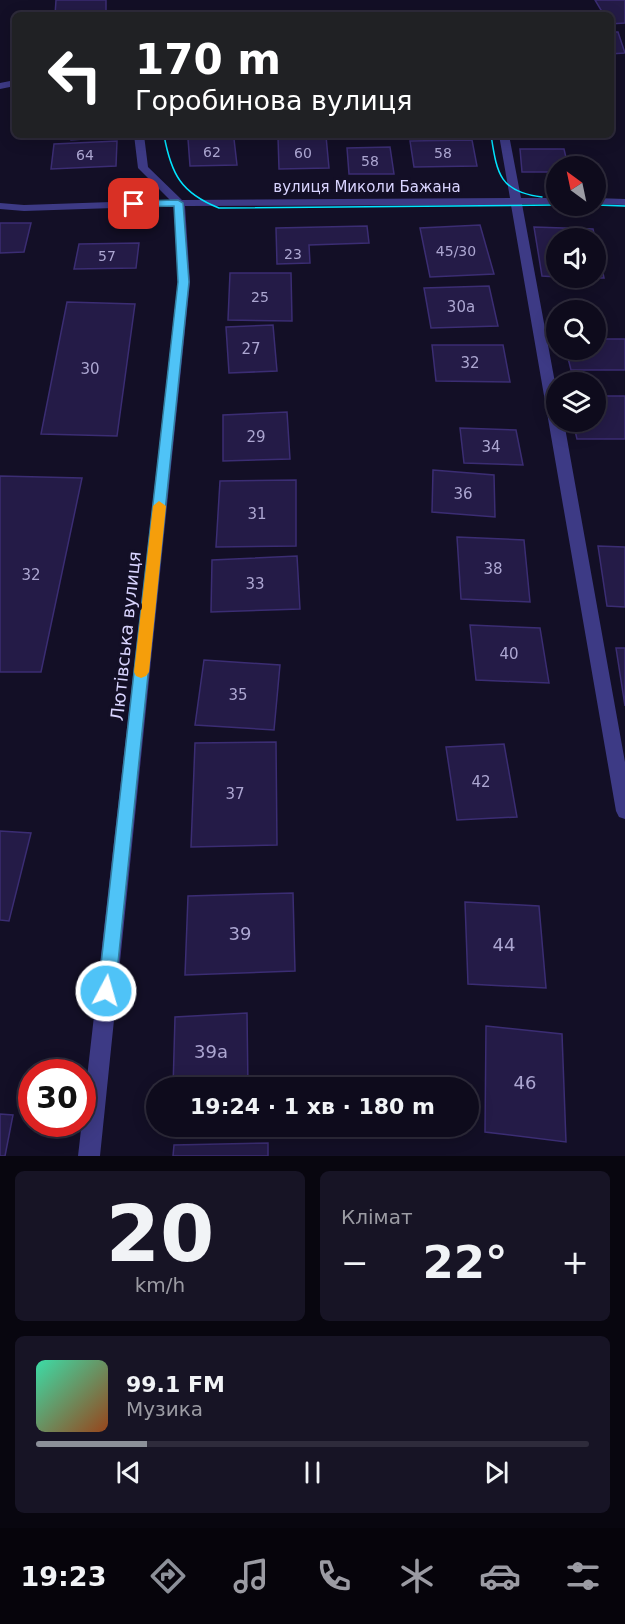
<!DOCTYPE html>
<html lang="uk">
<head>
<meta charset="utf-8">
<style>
	:root { --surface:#0e0b1c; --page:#171425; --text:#f1f3f6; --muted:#9b9ba3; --line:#2e2b3b; --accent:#8c9099 }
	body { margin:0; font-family:"DejaVu Sans",sans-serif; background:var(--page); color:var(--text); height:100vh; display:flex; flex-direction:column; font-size:22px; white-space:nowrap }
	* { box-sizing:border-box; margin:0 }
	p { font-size:20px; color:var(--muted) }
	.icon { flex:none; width:33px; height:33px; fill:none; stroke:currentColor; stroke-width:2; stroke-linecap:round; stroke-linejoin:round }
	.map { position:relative; height:1156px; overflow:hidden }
	.sheet { display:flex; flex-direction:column; gap:15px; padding:15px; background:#08060f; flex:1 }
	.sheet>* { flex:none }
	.guide { position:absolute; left:12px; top:12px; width:602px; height:126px; border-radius:9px; box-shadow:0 3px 15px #0003,0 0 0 2px var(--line); background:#202124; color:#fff; overflow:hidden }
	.needle { width:39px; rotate:327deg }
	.fabs { position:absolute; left:546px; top:156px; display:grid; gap:12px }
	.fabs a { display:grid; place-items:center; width:60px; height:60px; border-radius:50%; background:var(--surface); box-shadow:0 3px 15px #0003,0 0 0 2px var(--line); font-size:30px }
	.speed { position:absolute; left:18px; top:1059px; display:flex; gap:12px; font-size:30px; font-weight:700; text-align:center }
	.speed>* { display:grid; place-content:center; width:78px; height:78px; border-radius:50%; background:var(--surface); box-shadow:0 3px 15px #0003,0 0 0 2px var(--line); line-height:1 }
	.speed .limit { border:9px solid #d22; background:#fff; color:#111 }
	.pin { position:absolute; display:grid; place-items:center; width:51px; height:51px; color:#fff; margin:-26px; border-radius:12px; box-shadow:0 3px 9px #0006 }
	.me { position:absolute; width:66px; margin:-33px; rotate:6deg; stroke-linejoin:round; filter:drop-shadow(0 0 4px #0008) }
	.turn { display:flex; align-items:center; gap:21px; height:126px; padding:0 24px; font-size:27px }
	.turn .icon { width:78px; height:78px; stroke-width:2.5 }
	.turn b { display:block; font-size:42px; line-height:51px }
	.big { font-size:45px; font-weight:700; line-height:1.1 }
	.sheet .card { flex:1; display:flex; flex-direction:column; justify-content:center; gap:9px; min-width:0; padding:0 21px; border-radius:9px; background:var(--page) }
	.sheet .dial { align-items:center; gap:0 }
	.dial b { font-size:78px; line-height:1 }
	.song { display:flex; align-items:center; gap:18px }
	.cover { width:72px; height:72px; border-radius:9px; background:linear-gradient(135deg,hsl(160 70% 55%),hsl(20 70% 35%)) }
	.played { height:6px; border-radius:3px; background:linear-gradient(90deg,var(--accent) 20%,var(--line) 20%) }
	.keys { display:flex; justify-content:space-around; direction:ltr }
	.heat { display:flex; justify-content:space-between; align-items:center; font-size:33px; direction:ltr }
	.sheet .tiles { flex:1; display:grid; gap:15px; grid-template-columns:1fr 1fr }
	.card:last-child { grid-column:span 2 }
	.trip { position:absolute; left:146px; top:1077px; width:333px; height:60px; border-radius:30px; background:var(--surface); box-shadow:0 3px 15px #0003,0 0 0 2px var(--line); font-weight:700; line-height:60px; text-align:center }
	.dock { display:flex; height:96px; justify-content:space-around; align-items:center; background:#06040b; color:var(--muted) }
	.dock .icon { width:42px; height:42px }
	.dock .current { color:var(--accent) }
	.dock b { font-size:27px; color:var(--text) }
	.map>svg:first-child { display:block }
</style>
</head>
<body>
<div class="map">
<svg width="625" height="1156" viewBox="0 0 625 1156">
	<rect width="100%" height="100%" fill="#130f26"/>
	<g fill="#241b47" stroke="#3b2d73" stroke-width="1.5">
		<path d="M56 0H106V15H55Z"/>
		<path d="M595 0H625V23L610 24V15H604Z"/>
		<path d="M610 32H618L625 53 610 54Z"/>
		<path d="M70 135H112V137L71 140Z"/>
		<path d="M326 136 329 168 279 169 278 137Z"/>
		<path d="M188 139H234L237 165 190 166Z"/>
		<path d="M472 140 477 166 414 167 410 141Z"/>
		<path d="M117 141 116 166 51 169 54 144Z"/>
		<path d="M390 147 394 174H349L347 148Z"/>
		<path d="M520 149H564L568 166H556V172H522Z"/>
		<path d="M0 223H31L24 252 0 253Z"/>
		<path d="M480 225 494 274 430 277 420 228Z"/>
		<path d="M367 226 369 243 309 245 310 263 277 264 276 228Z"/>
		<path d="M534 227 593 229 595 238H556V277L542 276Z"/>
		<path d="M596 240 604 278H576H596Z"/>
		<path d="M139 243 136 268 74 269 79 244Z"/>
		<path d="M230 273H291L292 321 228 320Z"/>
		<path d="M489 286 498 326 431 328 424 288Z"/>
		<path d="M67 302 135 304 117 436 41 434Z"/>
		<path d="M273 325 277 371 229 373 226 327Z"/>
		<path d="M596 339H625V370H571L566 350H596Z"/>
		<path d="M432 345H503L510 382 436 381Z"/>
		<path d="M596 396H625V439H577L573 422H596Z"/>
		<path d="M287 412 290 459 223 461V415Z"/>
		<path d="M460 428 516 430 523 465 464 463Z"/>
		<path d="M433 470 494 475 495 517 432 512Z"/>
		<path d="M0 476 82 478 41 672H0Z"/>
		<path d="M296 480V546L216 547 220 481Z"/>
		<path d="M457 537 524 540 530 602 461 599Z"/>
		<path d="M598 546 625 547V607L607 606Z"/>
		<path d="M297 556 300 609 211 612 212 560Z"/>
		<path d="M470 625 540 628 549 683 476 680Z"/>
		<path d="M616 648H625V706Z"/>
		<path d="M204 660 280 665 274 730 195 725Z"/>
		<path d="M276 742 277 845 191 847 195 743Z"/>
		<path d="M504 744 517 817 457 820 446 747Z"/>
		<path d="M0 831 31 833 9 921 0 920Z"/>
		<path d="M293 893 295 971 185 975 188 896Z"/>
		<path d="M465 902 539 906 546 988 468 984Z"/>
		<path d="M247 1013 248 1088H173L175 1017Z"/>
		<path d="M486 1026 562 1034 566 1142 485 1132Z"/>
		<path d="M0 1114 13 1115 5 1156H0Z"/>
		<path d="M268 1143V1156H173L174 1145Z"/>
	</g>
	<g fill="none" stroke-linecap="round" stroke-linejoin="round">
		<g fill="#3d3a85" fill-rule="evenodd">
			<path d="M15 80V86L0 89V83Z"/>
			<path d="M134 135H144L148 167 182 200 510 198 499 135H509L521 198H556V204H522L556 388V422H564L625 762V819L619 817 616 811 511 205 185 206 190 282 100 1156H78L178 282 174 206 24 211 0 209V203L24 205 170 200 138 168Z"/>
			<path d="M596 198 625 199V205L596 204Z"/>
		</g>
		<g stroke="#00e5ff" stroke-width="1.5">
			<path d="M164 135C171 174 181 193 219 208L556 205"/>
			<path d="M491 135C497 173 499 192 542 197"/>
			<path d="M596 205 625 206"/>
		</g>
	</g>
	<path fill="#4fc3f7" stroke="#337fa1" stroke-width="1.5" d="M178 200 183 203 189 282 115 991 113 997 106 999 100 997 98 991 178 282 174 206 134 207 129 204 134 201Z"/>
	<path fill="#f59e0b" d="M159 501 166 506 149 672 146 676 141 678 136 676 134 672 153 506Z"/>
	<g text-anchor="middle" stroke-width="6" stroke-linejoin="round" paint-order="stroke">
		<g font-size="14" fill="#aca6d1">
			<text x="212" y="157">62</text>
			<text x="303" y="158">60</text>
			<text x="443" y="158">58</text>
			<text x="85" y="160">64</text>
			<text x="370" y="166">58</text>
			<text x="456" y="256">45/30</text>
			<text x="293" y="259">23</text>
			<text x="107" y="261">57</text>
			<text x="260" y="302">25</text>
		</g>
		<g font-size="15" fill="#d9d4ff" stroke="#130f26">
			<text x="367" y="192">вулиця Миколи Бажана</text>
		</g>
		<g font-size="15" fill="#aca6d1">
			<text x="461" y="312">30а</text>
			<text x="251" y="354">27</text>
			<text x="470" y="368">32</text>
			<text x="90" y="374">30</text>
			<text x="256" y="442">29</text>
			<text x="491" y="452">34</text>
			<text x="463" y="499">36</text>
			<text x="257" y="519">31</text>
			<text x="493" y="574">38</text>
			<text x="31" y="580">32</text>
			<text x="255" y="589">33</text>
			<text x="509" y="659">40</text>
			<text x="238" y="700">35</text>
			<text x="481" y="787">42</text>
			<text x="235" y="799">37</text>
		</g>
		<g font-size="18" fill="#d9d4ff" stroke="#130f26">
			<text transform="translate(126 636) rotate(-84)" y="6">Лютівська вулиця</text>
		</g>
		<g font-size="18" fill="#aca6d1">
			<text x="240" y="940">39</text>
			<text x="504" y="951">44</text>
			<text x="211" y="1058">39а</text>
			<text x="525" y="1089">46</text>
		</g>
	</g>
</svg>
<div class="fabs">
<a><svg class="needle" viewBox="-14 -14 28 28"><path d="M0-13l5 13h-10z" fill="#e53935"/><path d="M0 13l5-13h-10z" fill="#9b9ba3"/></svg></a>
<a><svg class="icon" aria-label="sound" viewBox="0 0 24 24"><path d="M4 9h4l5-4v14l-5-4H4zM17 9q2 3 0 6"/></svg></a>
<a><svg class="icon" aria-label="search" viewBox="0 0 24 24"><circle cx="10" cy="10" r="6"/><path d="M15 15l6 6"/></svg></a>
<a><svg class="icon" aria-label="layers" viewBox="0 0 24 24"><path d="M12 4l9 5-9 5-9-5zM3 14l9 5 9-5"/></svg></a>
</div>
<div class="speed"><div class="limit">30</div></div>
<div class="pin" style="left:134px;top:204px;background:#d93025"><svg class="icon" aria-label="arrive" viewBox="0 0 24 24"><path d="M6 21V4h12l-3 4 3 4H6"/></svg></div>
<svg class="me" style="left:106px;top:991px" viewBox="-20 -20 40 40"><circle r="17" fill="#4fc3f7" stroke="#fff" stroke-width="3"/><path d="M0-11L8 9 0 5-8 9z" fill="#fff"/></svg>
<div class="trip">19:24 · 1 хв · 180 m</div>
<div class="guide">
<div class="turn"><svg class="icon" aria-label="left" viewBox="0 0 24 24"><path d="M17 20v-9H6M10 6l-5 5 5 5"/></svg><div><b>170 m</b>Горобинова вулиця</div></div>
</div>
</div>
<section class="sheet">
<div class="tiles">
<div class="card dial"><b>20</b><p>km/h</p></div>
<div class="card"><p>Клімат</p>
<div class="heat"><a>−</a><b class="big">22°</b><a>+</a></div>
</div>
<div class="card">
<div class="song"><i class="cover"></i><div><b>99.1 FM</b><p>Музика</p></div></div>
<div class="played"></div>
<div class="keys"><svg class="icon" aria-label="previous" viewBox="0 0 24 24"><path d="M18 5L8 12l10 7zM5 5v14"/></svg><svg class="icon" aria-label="pause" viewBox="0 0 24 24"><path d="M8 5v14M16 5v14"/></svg><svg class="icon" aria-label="next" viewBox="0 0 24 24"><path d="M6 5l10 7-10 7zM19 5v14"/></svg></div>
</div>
</div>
</section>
<nav class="dock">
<b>19:23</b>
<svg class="icon current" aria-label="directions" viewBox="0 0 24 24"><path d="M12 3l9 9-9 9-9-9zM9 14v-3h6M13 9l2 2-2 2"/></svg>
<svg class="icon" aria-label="music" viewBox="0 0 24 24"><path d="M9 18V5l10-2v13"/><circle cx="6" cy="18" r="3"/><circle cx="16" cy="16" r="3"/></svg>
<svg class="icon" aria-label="phone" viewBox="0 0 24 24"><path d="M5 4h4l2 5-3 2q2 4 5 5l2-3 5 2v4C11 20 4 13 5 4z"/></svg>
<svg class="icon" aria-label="climate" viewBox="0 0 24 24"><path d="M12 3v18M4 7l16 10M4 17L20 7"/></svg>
<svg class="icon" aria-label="car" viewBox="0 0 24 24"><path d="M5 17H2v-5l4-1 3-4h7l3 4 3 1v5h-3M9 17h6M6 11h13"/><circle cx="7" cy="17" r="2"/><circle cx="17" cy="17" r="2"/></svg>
<svg class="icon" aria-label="filters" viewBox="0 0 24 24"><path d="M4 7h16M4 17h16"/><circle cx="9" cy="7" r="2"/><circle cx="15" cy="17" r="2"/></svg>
</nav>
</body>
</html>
